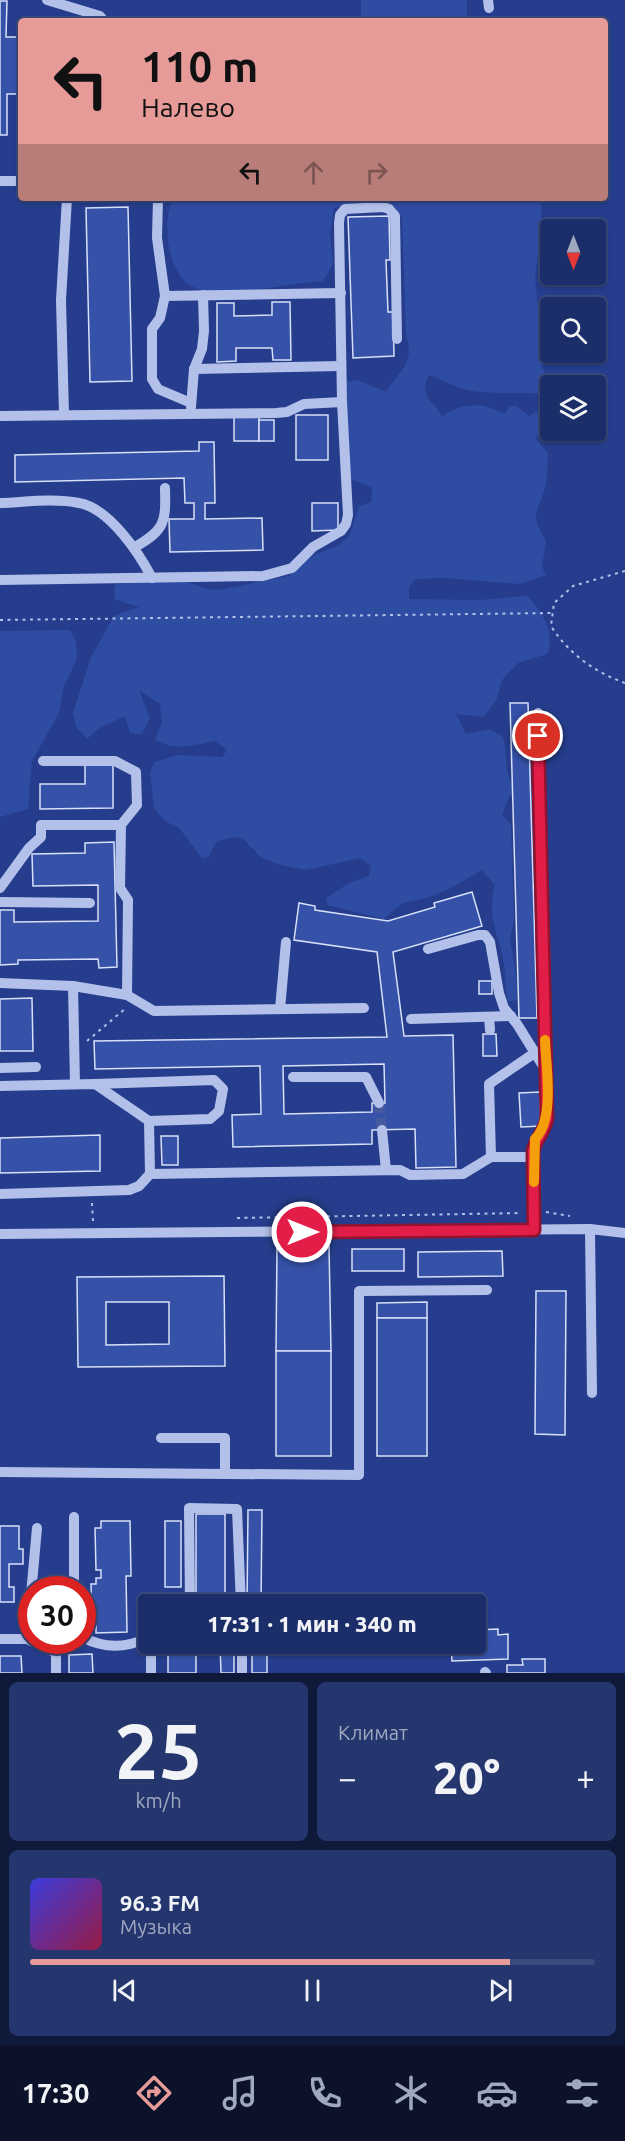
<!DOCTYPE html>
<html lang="ru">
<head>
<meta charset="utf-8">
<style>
	:root { --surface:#1c2e69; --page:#25366f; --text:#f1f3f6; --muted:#a0a8c0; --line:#3a4a7d; --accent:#e69b98 }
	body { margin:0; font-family:Ubuntu,sans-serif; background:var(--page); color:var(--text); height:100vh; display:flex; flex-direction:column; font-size:22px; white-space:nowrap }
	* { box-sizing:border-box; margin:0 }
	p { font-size:20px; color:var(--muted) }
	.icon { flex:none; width:33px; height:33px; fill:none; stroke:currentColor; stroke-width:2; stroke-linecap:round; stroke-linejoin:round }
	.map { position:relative; height:1673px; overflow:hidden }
	.side { display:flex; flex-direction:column; gap:9px; padding:9px; background:#0f193a; flex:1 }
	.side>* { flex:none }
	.banner { position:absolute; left:18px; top:18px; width:590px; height:183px; border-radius:6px; box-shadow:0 2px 4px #0004,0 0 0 2px var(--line); background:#e69b98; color:#111; overflow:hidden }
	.needle { width:39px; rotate:180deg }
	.fabs { position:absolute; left:540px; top:219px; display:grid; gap:12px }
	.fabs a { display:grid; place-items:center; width:66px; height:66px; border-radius:6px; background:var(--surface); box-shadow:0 2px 4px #0004,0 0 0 2px var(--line); font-size:30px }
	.speed { position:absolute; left:18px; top:1576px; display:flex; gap:12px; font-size:30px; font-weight:700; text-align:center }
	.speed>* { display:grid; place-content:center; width:78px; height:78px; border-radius:50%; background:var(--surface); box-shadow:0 2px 4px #0004,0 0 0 2px var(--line); line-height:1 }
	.speed .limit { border:9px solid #d22; background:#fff; color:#111 }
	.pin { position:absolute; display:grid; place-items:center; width:51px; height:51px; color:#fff; margin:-26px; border:3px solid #fff; border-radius:50%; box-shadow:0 2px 6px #0007 }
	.me { position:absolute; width:66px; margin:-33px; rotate:90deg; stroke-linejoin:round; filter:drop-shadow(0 0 4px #0008) }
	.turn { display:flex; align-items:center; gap:21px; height:126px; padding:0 24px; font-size:27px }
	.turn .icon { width:78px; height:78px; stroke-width:2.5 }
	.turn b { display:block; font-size:42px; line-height:51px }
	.lanes { display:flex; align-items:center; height:57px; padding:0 24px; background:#0003; justify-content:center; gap:30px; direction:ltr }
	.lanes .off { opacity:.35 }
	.big { font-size:45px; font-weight:800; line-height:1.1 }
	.side .card { flex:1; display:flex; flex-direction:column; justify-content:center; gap:9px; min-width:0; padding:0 21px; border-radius:9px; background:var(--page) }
	.side .dial { align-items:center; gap:0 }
	.dial b { font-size:78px; line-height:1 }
	.song { display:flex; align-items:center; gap:18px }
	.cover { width:72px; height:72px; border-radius:9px; background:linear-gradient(135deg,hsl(240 70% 55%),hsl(340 70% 35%)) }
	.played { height:6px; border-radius:3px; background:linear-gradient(90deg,var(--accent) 85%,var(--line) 85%) }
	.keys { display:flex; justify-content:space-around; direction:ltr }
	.heat { display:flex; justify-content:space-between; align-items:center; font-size:33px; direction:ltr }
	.side .tiles { flex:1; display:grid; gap:9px; grid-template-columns:1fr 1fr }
	.card:last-child { grid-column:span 2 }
	.trip { position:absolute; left:138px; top:1594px; width:348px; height:60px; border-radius:6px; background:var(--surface); box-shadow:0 2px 4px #0004,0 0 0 2px var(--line); font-weight:800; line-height:60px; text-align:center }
	.dock { display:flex; height:96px; justify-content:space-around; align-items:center; background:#0b122a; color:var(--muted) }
	.dock .icon { width:42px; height:42px }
	.dock .on { color:var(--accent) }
	.dock b { font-size:27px; color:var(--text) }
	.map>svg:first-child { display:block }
</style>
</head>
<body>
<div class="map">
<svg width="625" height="1673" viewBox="0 0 625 1673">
	<rect width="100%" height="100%" fill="#253d8c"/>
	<g fill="#2f4ca3">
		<rect x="361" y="0" width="106" height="21"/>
		<path d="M173 198H541L542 226 535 278 540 325 538 352 546 379 543 394C517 391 490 396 464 389 452 386 441 379 429 375 418 396 432 399 442 416 463 402 483 402 505 414L509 407 516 406 529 416 537 411 542 422 536 439 548 453C547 465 548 480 544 492 535 517 531 516 546 541L542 567 546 575 519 584 445 578 416 579 409 587V599L479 600 527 596C541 610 557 634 547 654L518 663 502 680 496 701 483 717 456 714 466 734 490 729 503 737C508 756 502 774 517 790L509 797 502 815 511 825 514 919 510 940 516 974 517 1000 508 1002C505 989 506 977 504 964 499 932 486 920 495 885L482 870 449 889 427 898 403 903 383 919 328 905 326 898 349 883 369 876 371 866 360 858 306 870 281 865 262 858 243 839 234 837 217 841 208 857 202 858 179 828 165 821 154 808 150 772 155 762 177 755 222 757 227 750 215 741C196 745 172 752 155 739L162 723 160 704 139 690 150 718 141 735 130 733 125 716 98 729 87 739 76 727 73 713 91 657 114 616 139 607 114 599 115 585 143 580H182L207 589 219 590 289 576 307 558 339 545 350 535 359 506 371 502 372 488 351 479 345 399 347 382 358 380 386 392C401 368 415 365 406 334L402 218 394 206 348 205 334 208 330 233 333 264 323 281C290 282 221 301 191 286 179 279 173 264 170 252 166 236 166 213 173 198Z"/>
		<path d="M70 630 76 641 77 659 64 686 59 713 32 761 28 809 0 817V631Z"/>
	</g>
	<g fill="#3551a8" stroke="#d7e0f8" stroke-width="1.5" fill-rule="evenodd">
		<path d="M0 1H7L6 37H21V94H7V135H0Z"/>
		<path d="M128 207 132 381 90 382 86 208Z"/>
		<path d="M389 216 390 260H386L388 312H393L394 356 353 358 348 217Z"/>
		<path d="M272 302H290L291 360H273L272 348H236V361L217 362V303H234V316L272 315Z"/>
		<rect x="234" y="415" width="25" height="26"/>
		<rect x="296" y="415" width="32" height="45"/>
		<rect x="259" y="420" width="15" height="21"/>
		<path d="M199 442H214L215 503H205V519L262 518 263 550 170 552 169 519H194V503H185L184 478 15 482V455L199 451Z"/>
		<path d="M312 503H338V530L312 531Z"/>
		<path d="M510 703H528L537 1018H519Z"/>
		<path d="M85 765H113V808L40 809V784H85Z"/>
		<path d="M114 842 117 967 99 968 98 959 18 960V964L0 965V910H14V922L98 921V885L33 886 32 854 85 853V843Z"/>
		<path d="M472 892 482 926 393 952 404 1036 453 1035 456 1167 416 1168 415 1129 372 1130V1144L233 1147 232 1115 261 1114 260 1066 95 1069 94 1041 387 1037 377 952 294 940 299 903 315 906V910L388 921 435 907 434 903ZM384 1064 385 1103H372V1112L284 1114 283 1066Z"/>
		<rect x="479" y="981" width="13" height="13"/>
		<path d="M32 998 33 1051H0V999Z"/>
		<path d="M483 1034H496L497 1056H483Z"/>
		<path d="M540 1092 541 1126 521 1127 519 1093Z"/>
		<path d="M100 1135V1171L0 1173V1138Z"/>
		<path d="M161 1136H178V1165H162Z"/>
		<path d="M329 1246 331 1351H276L277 1247Z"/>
		<rect x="352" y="1249" width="52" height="22"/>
		<path d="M502 1251 503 1276 418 1277V1252Z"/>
		<path d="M224 1276 225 1366 78 1367 77 1277ZM106 1302H169V1344L106 1345Z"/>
		<path d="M536 1291H566L565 1435 535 1434Z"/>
		<path d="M427 1302V1318H377V1303Z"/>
		<rect x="377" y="1318" width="50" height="138"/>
		<rect x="276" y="1351" width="55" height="105"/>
		<path d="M248 1510H262L261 1605H247Z"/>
		<rect x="196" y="1514" width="29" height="91"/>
		<path d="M101 1521H130L131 1576H126L127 1632 96 1633V1626H92L91 1584H96V1578H101V1570H96L95 1528H101Z"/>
		<rect x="165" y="1521" width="16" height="66"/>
		<path d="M0 1526H19V1549H23V1564H9V1587H14V1602H0Z"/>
		<path d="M498 1629V1635L508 1634V1659L452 1661 451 1644H476V1630Z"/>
		<rect x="168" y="1644" width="28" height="29"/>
		<path d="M220 1644H234V1673H221Z"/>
		<rect x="252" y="1644" width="15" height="29"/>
		<path d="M92 1654 93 1673H69V1655Z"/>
		<path d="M0 1656H21L22 1673H0Z"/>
		<path d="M522 1659H545V1673H507V1665H523Z"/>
	</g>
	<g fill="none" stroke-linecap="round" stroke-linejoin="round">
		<path stroke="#465a9d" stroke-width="10" stroke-dasharray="10 5" stroke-linecap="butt" d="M379 1103 382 1130"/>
		<g stroke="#b3c1ea" stroke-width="2" stroke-dasharray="3 4.5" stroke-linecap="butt">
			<path d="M625 571 573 586 554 603 551 626C568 653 594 672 625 683"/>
			<path d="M0 620 553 613"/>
			<path d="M87 1041 126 1008"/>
			<path d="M92 1203 93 1221"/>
			<path d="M546 1212 570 1216"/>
			<path d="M237 1218 522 1213"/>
		</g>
		<g stroke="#b3c1ea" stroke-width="10">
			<path d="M47 0 100 16 104 21"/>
			<path d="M488 0 489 8"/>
			<path d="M0 181H21"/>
			<path d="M158 198 157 238 165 296 160 318 152 329V379L158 389 191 403"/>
			<path d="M165 296 341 293"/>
			<path d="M194 369 341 366"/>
			<path d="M191 407 194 369 202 349 204 331 203 295"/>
			<path d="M64 415 61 300 67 198"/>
			<path d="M0 416 276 413 287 412 304 404 342 402"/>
			<path d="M0 503C26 502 54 498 79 503 109 508 139 553 152 578"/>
			<path d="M135 547C165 530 166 522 165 488"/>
			<path d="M0 580 263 576 292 568 313 547 341 531 346 524 348 515 342 402 339 223 340 215 345 209 383 207 389 209 395 216 397 339"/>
			<path d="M538 713 545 1066"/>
			<path d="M43 761H115L136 772 137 805 121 825"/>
			<path d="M0 888 29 848 41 837V825H121L120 888 128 900 127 995"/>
			<path d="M0 902 90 903"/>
			<path d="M428 949 478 935H485L490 942 499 993 504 1008 517 1024 545 1069 547 1118 542 1133 535 1139 533 1151 534 1230"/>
			<path d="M0 983 73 986 127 995 154 1011 364 1008"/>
			<path d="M73 986 75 1084"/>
			<path d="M280 1009 286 942"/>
			<path d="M489 1017 490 1030"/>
			<path d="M411 1019 511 1016"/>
			<path d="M0 1068 36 1067"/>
			<path d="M293 1077H366L379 1103"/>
			<path d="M95 1084 214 1080 223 1089 219 1111 210 1119 149 1121"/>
			<path d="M0 1086 95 1084 149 1121 150 1174 400 1170 410 1175 463 1174 491 1157H533"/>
			<path d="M382 1130 386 1170"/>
			<path d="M491 1157 489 1084 536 1052"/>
			<path d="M0 1194 129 1190 139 1186 150 1174"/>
			<path d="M590 1229 592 1393"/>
			<path d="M0 1234 590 1229 625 1233"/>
			<path d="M161 1438H225V1474"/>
			<path d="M0 1472 359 1475V1291L487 1290"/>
			<path d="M74 1517V1590"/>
			<path d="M190 1605 189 1508 237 1509 241 1605"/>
			<path d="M82 1637C105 1649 125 1648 148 1638"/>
			<path d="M0 1639H27L56 1653 67 1641"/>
			<path d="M27 1639 37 1528"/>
			<path d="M242 1644V1673"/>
			<path d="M56 1653V1673"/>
			<path d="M485 1672 486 1673"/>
			<path d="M151 1673V1644"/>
		</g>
	</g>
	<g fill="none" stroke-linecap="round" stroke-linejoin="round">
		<defs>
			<path id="route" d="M302 1232 534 1230 533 1151C536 1138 545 1131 547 1118L538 736"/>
		</defs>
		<use href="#route" stroke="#92132f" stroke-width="15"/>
		<use href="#route" stroke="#e11d48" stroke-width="10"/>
		<path stroke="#f59e0b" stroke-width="10" d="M534 1182 535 1139C555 1119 546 1067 545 1040"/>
	</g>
</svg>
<div class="fabs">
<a><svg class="needle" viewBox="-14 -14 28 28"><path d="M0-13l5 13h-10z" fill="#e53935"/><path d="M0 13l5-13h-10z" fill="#a0a8c0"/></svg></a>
<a><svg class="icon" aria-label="search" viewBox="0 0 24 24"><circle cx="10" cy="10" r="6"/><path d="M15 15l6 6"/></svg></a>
<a><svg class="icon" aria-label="layers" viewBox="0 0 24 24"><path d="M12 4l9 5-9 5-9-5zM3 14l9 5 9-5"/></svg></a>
</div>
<div class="speed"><div class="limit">30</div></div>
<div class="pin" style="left:538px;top:736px;background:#d93025"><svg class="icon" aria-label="arrive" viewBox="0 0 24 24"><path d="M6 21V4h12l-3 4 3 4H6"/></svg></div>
<svg class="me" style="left:302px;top:1232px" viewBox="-20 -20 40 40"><circle r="17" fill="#e11d48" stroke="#fff" stroke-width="3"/><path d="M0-11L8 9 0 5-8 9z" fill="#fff"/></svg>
<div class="trip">17:31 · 1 мин · 340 m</div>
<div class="banner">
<div class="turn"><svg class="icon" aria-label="left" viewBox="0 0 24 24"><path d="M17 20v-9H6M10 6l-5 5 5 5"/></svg><div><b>110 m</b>Налево</div></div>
<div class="lanes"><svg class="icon" aria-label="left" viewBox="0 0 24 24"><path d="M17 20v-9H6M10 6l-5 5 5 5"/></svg><svg class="icon off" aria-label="ahead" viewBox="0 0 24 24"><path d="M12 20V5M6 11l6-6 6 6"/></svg><svg class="icon off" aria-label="right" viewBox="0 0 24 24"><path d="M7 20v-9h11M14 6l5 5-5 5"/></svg></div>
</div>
</div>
<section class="side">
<div class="tiles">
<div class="card dial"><b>25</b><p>km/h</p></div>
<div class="card"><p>Климат</p>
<div class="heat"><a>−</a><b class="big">20°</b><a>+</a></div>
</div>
<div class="card">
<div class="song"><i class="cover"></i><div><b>96.3 FM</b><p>Музыка</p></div></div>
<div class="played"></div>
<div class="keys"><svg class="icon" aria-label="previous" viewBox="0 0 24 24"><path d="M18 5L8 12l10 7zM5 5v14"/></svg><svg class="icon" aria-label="pause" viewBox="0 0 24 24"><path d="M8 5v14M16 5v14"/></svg><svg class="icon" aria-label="next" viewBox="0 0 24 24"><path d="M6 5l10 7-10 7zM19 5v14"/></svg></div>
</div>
</div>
</section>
<nav class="dock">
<b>17:30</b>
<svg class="icon on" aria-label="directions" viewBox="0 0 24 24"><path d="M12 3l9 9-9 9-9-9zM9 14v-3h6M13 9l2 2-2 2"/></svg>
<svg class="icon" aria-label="music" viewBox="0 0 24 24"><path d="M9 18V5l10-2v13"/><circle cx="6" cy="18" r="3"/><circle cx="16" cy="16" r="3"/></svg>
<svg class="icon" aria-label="phone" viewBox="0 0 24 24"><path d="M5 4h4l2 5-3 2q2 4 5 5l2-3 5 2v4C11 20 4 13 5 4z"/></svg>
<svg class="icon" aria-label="climate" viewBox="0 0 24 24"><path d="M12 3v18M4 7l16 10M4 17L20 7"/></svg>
<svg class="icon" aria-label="car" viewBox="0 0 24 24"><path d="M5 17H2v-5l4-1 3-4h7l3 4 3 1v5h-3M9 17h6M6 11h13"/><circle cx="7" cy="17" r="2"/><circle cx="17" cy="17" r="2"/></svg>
<svg class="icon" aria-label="filters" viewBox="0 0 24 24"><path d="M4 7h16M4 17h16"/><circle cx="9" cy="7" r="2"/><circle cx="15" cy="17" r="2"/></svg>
</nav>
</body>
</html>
